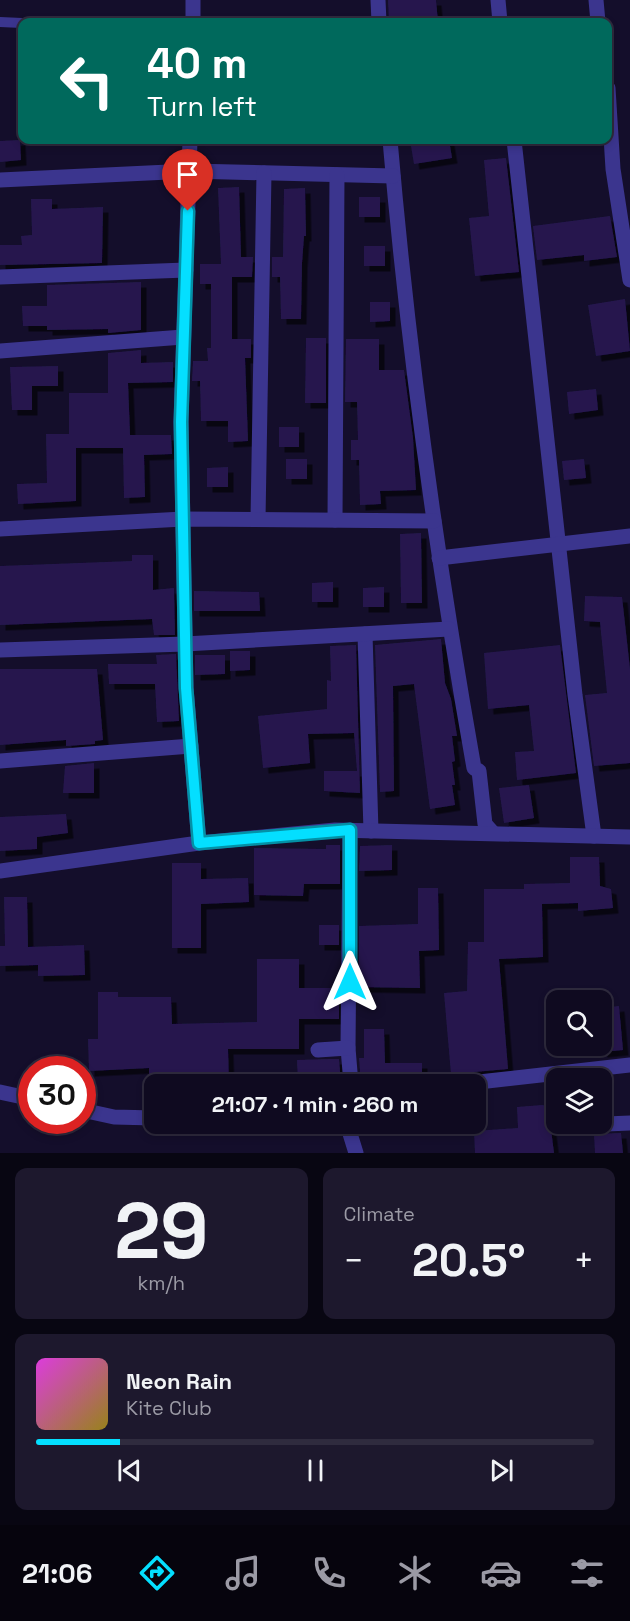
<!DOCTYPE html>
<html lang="en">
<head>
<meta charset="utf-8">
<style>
	:root { --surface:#0f0a20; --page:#1d182d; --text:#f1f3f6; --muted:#9b9aa5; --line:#2f2b3e; --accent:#04dfff }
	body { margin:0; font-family:"Space Grotesk",sans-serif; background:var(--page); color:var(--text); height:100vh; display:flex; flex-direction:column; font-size:22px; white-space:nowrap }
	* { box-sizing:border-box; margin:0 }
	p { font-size:20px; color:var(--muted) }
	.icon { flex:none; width:33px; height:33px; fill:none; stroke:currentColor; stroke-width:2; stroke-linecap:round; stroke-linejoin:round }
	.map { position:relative; height:1153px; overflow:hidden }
	.panel { display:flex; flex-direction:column; gap:15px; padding:15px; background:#080612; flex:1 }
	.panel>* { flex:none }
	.hud { position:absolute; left:18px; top:18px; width:594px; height:126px; border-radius:12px; box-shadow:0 3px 9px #0003,0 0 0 2px var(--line); background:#00695c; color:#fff; overflow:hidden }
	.controls { position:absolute; left:546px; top:990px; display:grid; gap:12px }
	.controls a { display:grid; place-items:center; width:66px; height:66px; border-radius:12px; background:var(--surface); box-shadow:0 3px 9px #0003,0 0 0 2px var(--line); font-size:30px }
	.speed { position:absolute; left:18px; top:1056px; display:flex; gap:12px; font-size:30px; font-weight:700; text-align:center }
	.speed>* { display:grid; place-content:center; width:78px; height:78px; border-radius:50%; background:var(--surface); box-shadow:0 3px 9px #0003,0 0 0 2px var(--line); line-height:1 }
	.speed .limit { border:9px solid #d22; background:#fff; color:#111 }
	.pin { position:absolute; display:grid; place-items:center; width:51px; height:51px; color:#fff; margin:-62px -26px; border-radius:50% 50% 50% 0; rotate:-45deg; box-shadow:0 0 6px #0007 }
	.pin .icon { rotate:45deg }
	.me { position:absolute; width:66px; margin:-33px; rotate:0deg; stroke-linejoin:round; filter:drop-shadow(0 0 4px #0008) }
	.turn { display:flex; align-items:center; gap:21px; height:126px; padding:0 30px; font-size:27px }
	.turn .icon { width:78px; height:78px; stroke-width:2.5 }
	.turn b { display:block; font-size:42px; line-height:51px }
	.big { font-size:45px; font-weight:700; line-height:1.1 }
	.panel .card { flex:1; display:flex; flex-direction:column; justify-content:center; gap:9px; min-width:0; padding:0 21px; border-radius:12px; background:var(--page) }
	.panel .dial { align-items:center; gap:0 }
	.dial b { font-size:78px; line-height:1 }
	.song { display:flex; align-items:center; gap:18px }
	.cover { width:72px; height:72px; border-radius:9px; background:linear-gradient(135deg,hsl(300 70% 55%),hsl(50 70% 35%)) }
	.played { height:6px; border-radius:3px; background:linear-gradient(90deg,var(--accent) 15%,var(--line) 15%) }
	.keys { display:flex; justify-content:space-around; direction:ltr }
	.heat { display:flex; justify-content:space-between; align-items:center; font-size:33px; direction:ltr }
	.panel .tiles { flex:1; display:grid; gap:15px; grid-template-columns:1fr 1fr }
	.card:last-child { grid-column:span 2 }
	.trip { position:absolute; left:144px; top:1074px; width:342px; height:60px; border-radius:12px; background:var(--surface); box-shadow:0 3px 9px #0003,0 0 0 2px var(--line); font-weight:700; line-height:60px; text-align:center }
	.dock { display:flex; height:96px; justify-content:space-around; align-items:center; background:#06040d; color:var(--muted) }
	.dock .icon { width:42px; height:42px }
	.dock .on { color:var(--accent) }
	.dock b { font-size:27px; color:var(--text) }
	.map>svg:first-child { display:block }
</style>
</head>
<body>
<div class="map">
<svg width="630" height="1153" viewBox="0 0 630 1153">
	<defs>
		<filter id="shadow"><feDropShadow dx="5.5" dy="5.5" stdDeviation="0" flood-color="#0009"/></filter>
	</defs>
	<rect width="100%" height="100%" fill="#140e2b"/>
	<g fill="#25184e" filter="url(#shadow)">
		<path d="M388 0H436L438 22H389Z"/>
		<path d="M20 140 21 160 0 162V141Z"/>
		<path d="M410 140H449L452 158 414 164Z"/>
		<path d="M506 158 519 272 475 276 469 218 489 216 484 160Z"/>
		<path d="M239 187 241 257H253L252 277H232V339H251V358H245L248 441 228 442V421H201L200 381H192L193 361H208L207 348H211V284H200V264H221L218 188Z"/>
		<path d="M305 188 306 236H304L302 263 301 319H281L280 277H272V257H283L284 189Z"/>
		<rect x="359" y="197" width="21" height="20"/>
		<path d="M31 199H52V209L103 207 102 263 0 265V245H22L21 236 32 235Z"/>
		<path d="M610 216 617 257 584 261V255L537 260 533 226Z"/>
		<rect x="364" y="246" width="21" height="20"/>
		<path d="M141 282V330L108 333V329L47 330V326H23L22 306H47V285Z"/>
		<path d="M625 299 630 351 596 356 588 305Z"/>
		<path d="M370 302H390V321L370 322Z"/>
		<path d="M306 338H326V403H305Z"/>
		<path d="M346 339H379V370H404L413 438 416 490 380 491 381 504 360 505 359 460H351V440H358L357 402H345Z"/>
		<path d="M141 350V363L173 362V382L128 383 130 435H171L172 454 144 455 145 497 124 498 123 448H76V501L18 504 17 484 47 483 46 434H69V393H108V353Z"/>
		<path d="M58 366V386H32V410H12L10 367Z"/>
		<path d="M596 389 598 410 569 414 567 392Z"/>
		<rect x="279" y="427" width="20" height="20"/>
		<rect x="286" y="459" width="21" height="20"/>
		<path d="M584 459 586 478 564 480 562 461Z"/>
		<path d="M228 467V487H207V468Z"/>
		<path d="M421 533 422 603H401L400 534Z"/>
		<path d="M132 555H153V590L174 588 175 635H154L152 619 0 625V566L132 561Z"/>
		<path d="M333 582V602H312V583Z"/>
		<path d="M384 587V607H363V588Z"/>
		<path d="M194 591 259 592 260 611H194Z"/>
		<path d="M585 596 622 597 630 669V763L594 766 585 695 607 693 600 622 584 621Z"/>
		<path d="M441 639 445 683 451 699 457 736H452L455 761 452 762 455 785H452L455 805 430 809 414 684 393 686 394 791 380 792 375 645Z"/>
		<path d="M356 645 360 793 324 791V771H357L354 733 308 734 310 763 263 768 258 716 327 709V680L331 681 330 646Z"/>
		<path d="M560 645 576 773 517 780 515 752 534 751 529 705 488 709 484 653Z"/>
		<path d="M230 651H250V670L230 671Z"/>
		<path d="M176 654 179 721 157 722 155 684H109L108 664H157L156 655Z"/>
		<path d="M195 655H225V674L195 675Z"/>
		<path d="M0 669H97L103 740 95 741V744L66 746V740L0 745Z"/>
		<path d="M94 763V793H63L65 766Z"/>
		<path d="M529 785 534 818 504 823 499 788Z"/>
		<path d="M66 814 68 833 37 837V849L0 851V817Z"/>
		<path d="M326 845H340V884H304L303 896 254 895V848L326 849Z"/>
		<path d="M392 845V870L359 871 360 846Z"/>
		<path d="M570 857H599L600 886 611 889 613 908 578 911V903L542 904 543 957 499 959 508 1069 451 1074 444 993 467 991 468 942H484V889H524V884L570 883Z"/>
		<path d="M172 863H201V879L248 878 249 902 201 904V948H172Z"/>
		<path d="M418 888H438L439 950 419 951 420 988 359 987V926L418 924Z"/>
		<path d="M4 897H27L28 947 84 945 85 975 38 976V965L0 966V946H5Z"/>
		<rect x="319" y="925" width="20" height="20"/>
		<path d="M257 959H299V988H339V1019H299V1049H228L229 1084H186V1073L149 1075V1068L89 1071 88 1039H98V992H118V997H171L172 1024 257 1022Z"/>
		<path d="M619 1006 623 1050 602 1052V1008Z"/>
		<path d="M364 1029H384L385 1063H422V1083L361 1084 359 1058H364Z"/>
		<path d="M329 1059H339L341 1084H298L297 1060Z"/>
		<path d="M542 1105 548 1106 554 1153H475L474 1131 518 1128 517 1107Z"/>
		<path d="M621 1133 623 1153H595L594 1134Z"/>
	</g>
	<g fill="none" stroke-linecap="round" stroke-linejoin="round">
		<path stroke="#3b358e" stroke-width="10" d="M0 22 22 23"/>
		<g stroke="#3b358e" stroke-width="15">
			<path d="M378 0 379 22"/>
			<path d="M498 0 500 22"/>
			<path d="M596 0 598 22"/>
			<path d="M193 22V0"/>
			<path d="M608 88 613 169 630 280"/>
			<path d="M190 140 181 421 186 688 199 843"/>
			<path d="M390 140C408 350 437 560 474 768L479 771 485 824 493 833"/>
			<path d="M514 140 575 695 594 836"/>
			<path d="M0 180 190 171 393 176"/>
			<path d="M0 277 186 270"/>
			<path d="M0 351 183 337"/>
			<path d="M258 519 264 173"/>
			<path d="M335 520 337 175"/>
			<path d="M0 529 183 519 434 521"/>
			<path d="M439 558 630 536"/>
			<path d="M365 634 371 831"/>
			<path d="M0 650 185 644 449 629"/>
			<path d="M0 761 191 746"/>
			<path d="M350 830 348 1048 351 1084"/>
			<path d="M0 871 199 843 335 830 630 837"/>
			<path d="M318 1050 348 1048"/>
			<path d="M461 1084 630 1065"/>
			<path d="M0 1092 32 1099"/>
			<path d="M82 1110 114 1117 154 1118"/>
			<path d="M347 1124 356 1153"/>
			<path d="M606 1124 630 1123"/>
		</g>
	</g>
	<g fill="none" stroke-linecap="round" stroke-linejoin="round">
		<defs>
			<path id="route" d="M188 211 181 422 186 688 199 843 350 830V982"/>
		</defs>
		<use href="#route" stroke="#0391a6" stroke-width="15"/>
		<use href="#route" stroke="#04dfff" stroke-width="10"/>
	</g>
</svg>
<div class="controls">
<a><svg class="icon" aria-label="search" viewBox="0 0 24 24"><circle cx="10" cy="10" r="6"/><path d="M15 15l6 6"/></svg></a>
<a><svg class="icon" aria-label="layers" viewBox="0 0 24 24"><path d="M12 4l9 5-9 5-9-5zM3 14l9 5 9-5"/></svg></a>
</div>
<div class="speed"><div class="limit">30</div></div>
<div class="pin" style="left:188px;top:211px;background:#d93025"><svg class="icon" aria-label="arrive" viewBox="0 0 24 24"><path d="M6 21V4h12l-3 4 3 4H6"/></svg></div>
<svg class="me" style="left:350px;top:982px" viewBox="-20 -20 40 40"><path d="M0-17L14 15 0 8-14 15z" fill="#04dfff" stroke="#fff" stroke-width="4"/></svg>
<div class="trip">21:07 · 1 min · 260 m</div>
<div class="hud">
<div class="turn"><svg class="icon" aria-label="left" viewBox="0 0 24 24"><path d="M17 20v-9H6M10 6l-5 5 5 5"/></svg><div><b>40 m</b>Turn left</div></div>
</div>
</div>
<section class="panel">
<div class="tiles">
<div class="card dial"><b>29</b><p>km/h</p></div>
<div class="card"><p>Climate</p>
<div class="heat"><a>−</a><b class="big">20.5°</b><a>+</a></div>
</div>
<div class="card">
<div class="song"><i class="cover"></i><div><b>Neon Rain</b><p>Kite Club</p></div></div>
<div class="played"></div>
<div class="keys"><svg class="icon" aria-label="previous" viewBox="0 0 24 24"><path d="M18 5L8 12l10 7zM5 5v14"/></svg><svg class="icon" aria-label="pause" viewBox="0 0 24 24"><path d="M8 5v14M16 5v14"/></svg><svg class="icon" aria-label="next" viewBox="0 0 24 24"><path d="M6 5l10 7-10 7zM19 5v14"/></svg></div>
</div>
</div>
</section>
<nav class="dock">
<b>21:06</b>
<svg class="icon on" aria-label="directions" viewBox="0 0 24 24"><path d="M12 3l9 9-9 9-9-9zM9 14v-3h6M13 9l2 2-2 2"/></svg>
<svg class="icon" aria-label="music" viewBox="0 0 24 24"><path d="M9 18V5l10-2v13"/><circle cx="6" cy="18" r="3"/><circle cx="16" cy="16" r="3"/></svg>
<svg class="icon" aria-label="phone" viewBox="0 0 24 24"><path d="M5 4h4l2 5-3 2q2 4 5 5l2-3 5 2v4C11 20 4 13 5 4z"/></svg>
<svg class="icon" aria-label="climate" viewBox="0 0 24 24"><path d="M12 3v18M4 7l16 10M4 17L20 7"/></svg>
<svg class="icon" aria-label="car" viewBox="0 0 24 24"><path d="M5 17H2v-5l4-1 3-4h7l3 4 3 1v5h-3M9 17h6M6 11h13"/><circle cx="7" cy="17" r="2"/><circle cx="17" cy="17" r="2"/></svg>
<svg class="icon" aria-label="filters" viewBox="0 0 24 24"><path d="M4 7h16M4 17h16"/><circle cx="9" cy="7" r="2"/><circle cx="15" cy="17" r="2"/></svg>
</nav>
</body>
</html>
